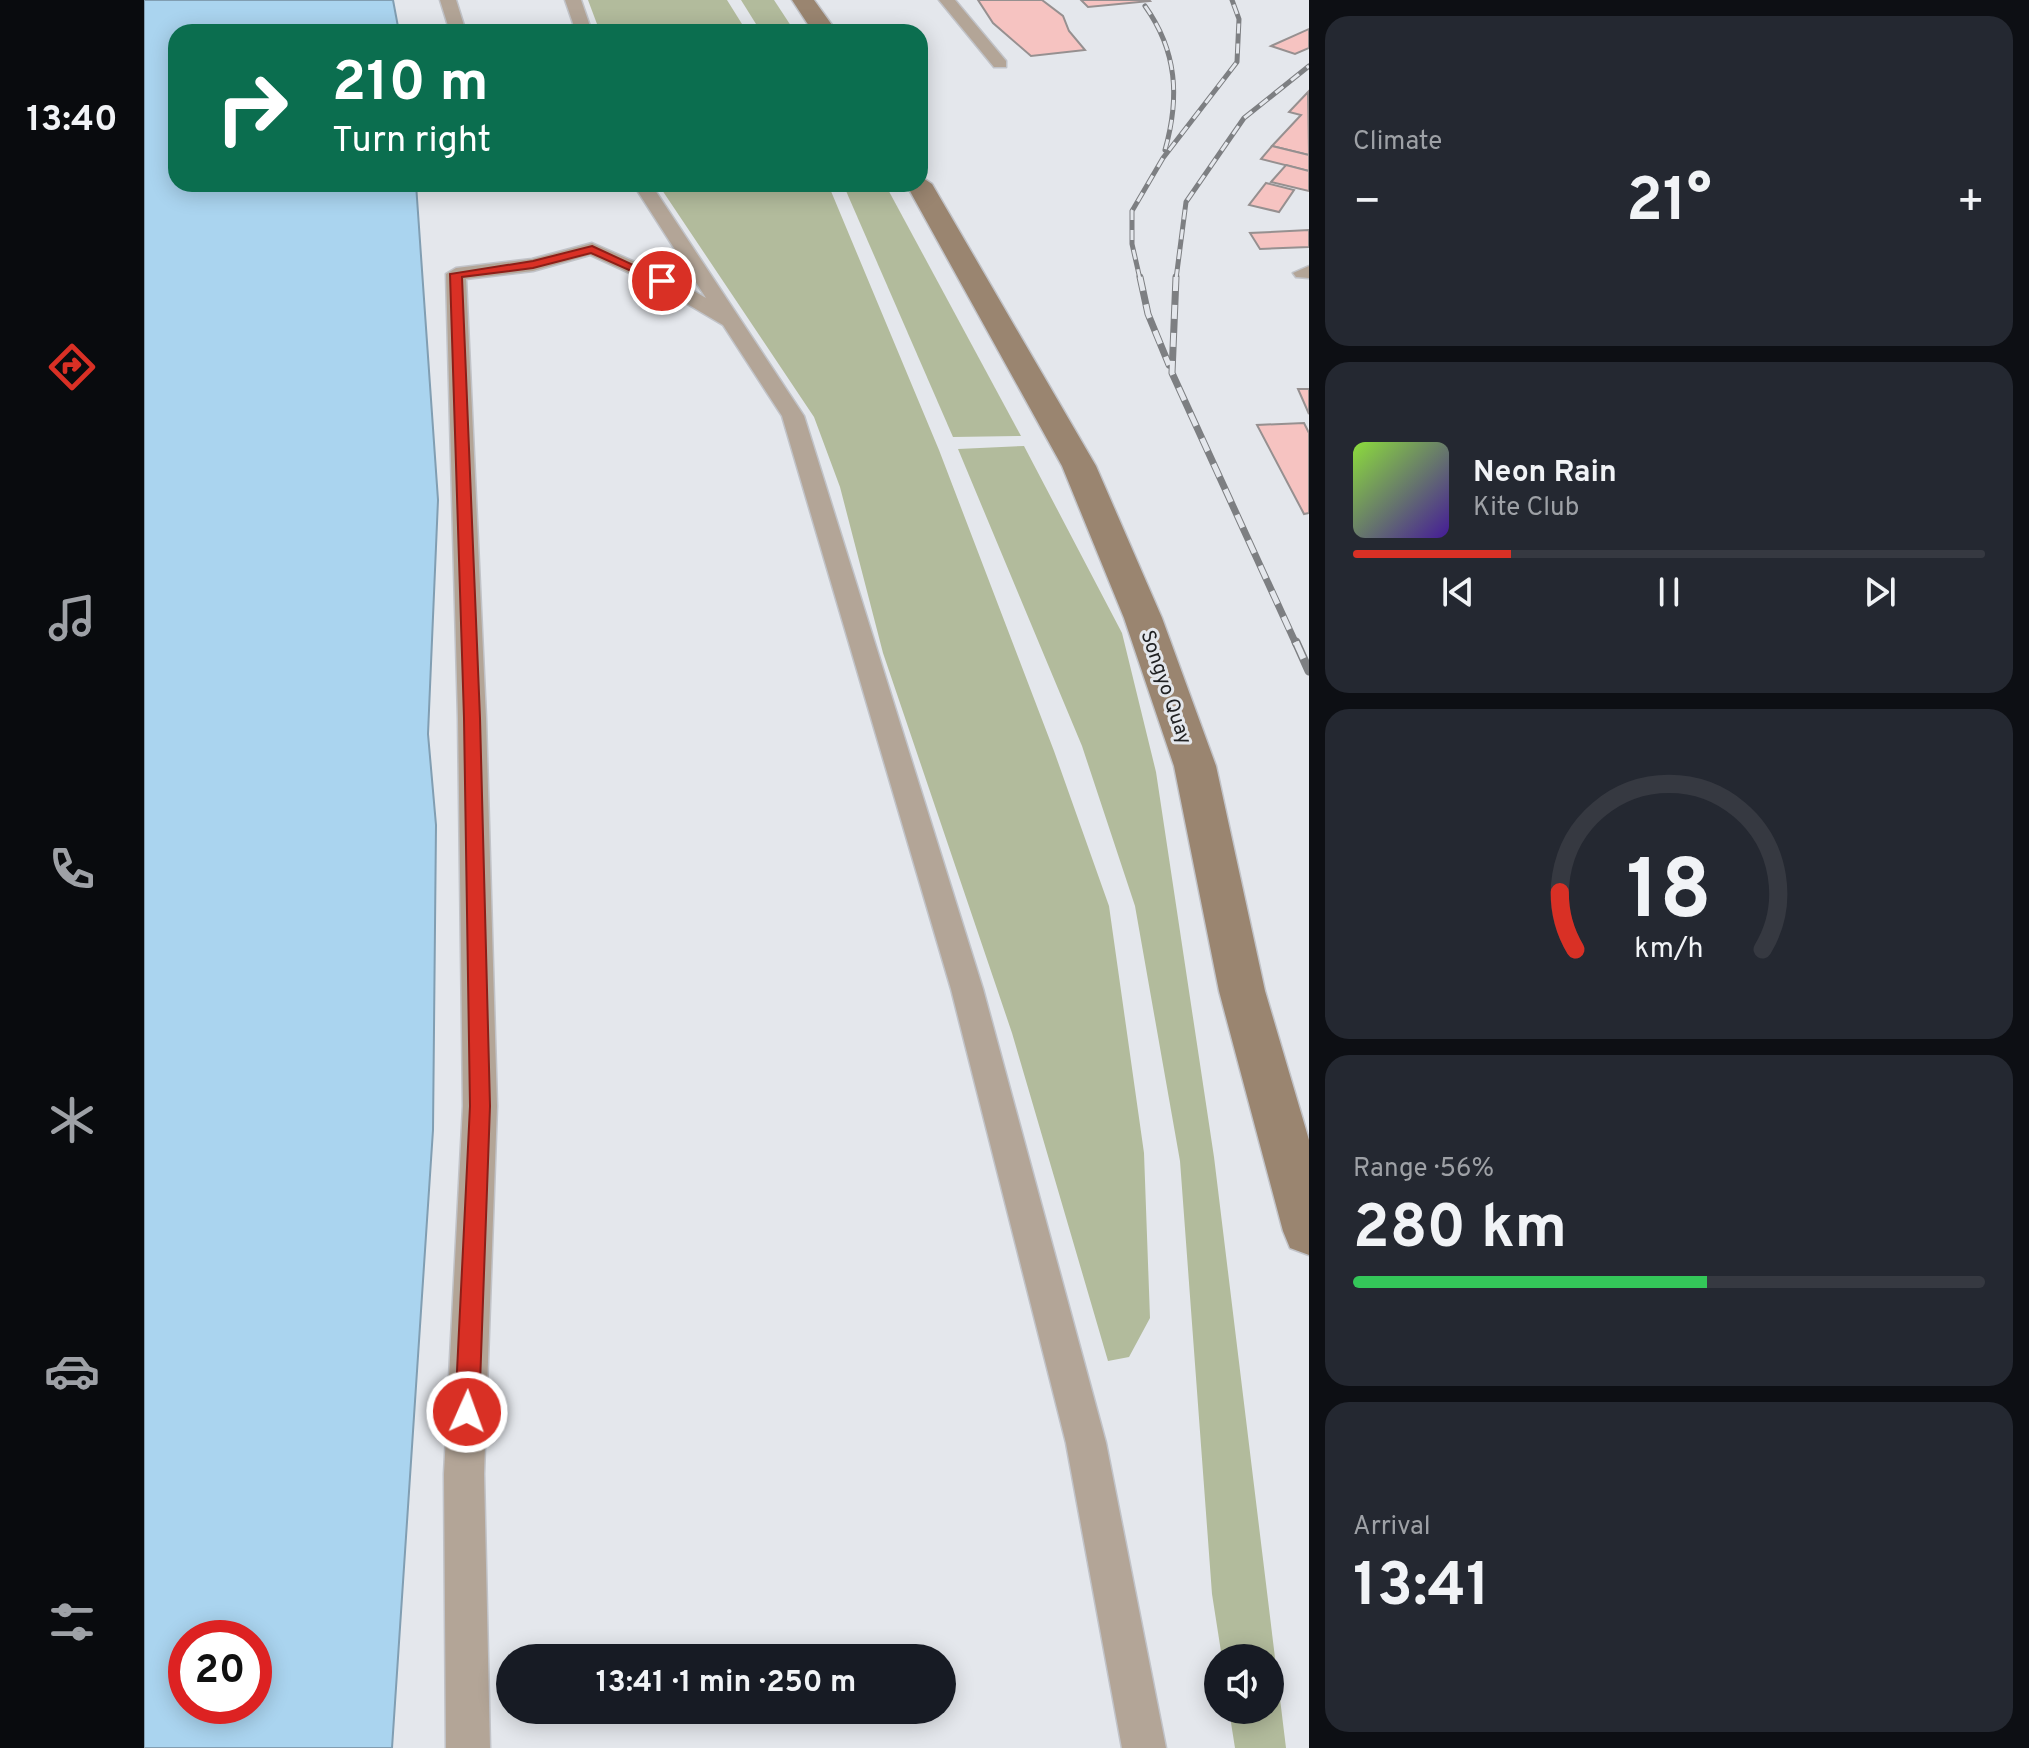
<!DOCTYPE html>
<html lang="en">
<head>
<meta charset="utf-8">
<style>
	:root { --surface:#171b24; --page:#242831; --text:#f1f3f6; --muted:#9ea1a6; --line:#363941; --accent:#d93025 }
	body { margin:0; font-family:Overpass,sans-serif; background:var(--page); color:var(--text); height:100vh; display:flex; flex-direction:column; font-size:30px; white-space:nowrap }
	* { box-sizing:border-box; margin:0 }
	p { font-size:26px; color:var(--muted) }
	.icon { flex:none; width:44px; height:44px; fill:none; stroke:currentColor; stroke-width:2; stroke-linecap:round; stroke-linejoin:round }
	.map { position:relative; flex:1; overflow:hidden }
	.drawer { display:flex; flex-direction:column; gap:16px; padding:16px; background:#0d0f14; width:720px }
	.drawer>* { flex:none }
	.hud { position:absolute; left:24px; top:24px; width:760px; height:168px; border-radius:24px; box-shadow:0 4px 20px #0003; background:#0b6e4f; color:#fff; overflow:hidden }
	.fabs { position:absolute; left:1060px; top:1644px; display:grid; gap:16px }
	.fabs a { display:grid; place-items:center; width:80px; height:80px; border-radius:50%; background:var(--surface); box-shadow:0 4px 20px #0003; font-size:40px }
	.speed { position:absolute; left:24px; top:1620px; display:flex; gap:16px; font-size:40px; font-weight:700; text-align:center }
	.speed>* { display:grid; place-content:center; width:104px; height:104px; border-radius:50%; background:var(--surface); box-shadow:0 4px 20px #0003; line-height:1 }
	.speed .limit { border:12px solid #d22; background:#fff; color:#111 }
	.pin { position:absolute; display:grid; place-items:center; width:68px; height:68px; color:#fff; margin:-34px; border:4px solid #fff; border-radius:50%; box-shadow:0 2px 8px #0007 }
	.me { position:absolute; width:88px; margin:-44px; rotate:2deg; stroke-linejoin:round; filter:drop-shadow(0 0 6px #0008) }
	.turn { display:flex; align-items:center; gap:28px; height:168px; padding:0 32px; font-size:36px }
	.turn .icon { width:104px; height:104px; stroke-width:2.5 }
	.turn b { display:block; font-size:56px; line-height:68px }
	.big { font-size:60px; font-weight:700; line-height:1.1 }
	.drawer .tile { flex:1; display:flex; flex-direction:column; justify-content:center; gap:12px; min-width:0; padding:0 28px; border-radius:24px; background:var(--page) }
	.drawer .dial { align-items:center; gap:0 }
	.dial svg { height:208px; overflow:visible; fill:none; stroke:var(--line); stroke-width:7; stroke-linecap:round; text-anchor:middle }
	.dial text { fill:var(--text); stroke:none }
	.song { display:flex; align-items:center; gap:24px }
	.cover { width:96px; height:96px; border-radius:12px; background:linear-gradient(135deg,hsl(90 70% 55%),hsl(260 70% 35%)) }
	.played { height:8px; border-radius:4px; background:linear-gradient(90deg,var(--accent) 25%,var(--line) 25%) }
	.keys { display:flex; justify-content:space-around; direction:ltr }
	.heat { display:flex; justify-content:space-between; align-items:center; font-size:44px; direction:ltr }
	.charge { height:12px; border-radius:6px; background:linear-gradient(90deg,#34c759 56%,var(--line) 0) }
	.trip { position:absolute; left:352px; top:1644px; width:460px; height:80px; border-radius:40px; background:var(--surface); box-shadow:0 4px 20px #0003; font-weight:700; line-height:80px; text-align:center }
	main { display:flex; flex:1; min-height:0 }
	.menu { display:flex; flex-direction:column; width:144px; justify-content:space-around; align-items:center; background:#090b0e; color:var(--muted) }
	.menu .icon { width:56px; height:56px }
	.menu .on { color:var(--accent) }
	.menu b { font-size:36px; color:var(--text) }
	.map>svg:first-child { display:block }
</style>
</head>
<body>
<main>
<nav class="menu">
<b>13:40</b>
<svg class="icon on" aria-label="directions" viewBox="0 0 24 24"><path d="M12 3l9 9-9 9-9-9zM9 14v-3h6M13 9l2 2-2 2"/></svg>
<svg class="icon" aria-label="music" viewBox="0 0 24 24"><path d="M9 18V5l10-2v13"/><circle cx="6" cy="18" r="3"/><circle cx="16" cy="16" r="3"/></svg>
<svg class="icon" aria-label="phone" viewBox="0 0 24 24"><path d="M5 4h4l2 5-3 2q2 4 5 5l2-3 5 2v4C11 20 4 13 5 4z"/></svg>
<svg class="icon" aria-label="climate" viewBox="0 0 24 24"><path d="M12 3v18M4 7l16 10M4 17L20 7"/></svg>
<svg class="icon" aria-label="car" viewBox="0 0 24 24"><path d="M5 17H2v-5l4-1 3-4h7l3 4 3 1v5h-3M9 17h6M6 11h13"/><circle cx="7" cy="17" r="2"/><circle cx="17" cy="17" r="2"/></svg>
<svg class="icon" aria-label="filters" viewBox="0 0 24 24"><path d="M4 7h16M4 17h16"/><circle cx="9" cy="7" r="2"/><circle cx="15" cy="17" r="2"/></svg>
</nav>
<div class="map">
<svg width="1165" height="1748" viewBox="0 0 1165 1748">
	<rect width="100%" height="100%" fill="#e4e7ec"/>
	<g fill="#b2bb9c">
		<path d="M444 0H583L603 32H456Z"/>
		<path d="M597 0H630L651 32H617Z"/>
		<path d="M514 184H684L795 450 910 751 965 906 1000 1153 1006 1318 985 1357 964 1361 868 1033 739 653 696 487 670 417Z"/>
		<path d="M699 184H741L877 436 809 437Z"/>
		<path d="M880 446 978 633 1012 772 1070 1157 1142 1748H1091L1085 1710H1126V1658H1078L1068 1594 1036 1161 991 906 938 746 814 449Z"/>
	</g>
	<path fill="#aad4ef" stroke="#819eb2" stroke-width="2" fill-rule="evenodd" d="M0 0H249L255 32H32V184H272L294 500 284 734 292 825 289 1130 248 1748H0ZM42 1638H110V1706H42Z"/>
	<g fill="#f6c3c1" stroke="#969090" stroke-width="2">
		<path d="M834 0H898L919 16 925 31 941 50 887 56 849 23Z"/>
		<path d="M937 0H1005L1006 1 944 7Z"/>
		<path d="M1165 29V48L1151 54 1127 46Z"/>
		<path d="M1164 92 1165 155 1128 146 1157 115 1145 112Z"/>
		<path d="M1128 146 1165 155V171L1117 159Z"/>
		<path d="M1142 165 1165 171V191L1127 182Z"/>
		<path d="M1122 183 1150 190 1135 212 1105 205Z"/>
		<path d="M1165 230V247L1116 249 1106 233Z"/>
		<path d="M1154 389H1165V414Z"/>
		<path d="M1160 423 1165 433V513L1160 514 1113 425Z"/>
	</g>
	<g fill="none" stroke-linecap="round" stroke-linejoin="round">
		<defs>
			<g id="lane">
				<path d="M296 0H312L322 32H306Z"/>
				<path d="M421 0H437L448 32H432Z"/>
				<path d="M795 0H811L862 61V67H850Z"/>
				<path d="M489 184H507L660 416 839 989 962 1443 1022 1748H978L922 1443 807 989 638 416 579 325 511 285 446 255 389 271 322 279 342 718 353 1106 340 1474 346 1748H302L300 1474 319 1106 314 718 302 274 312 268 388 259 448 243 525 277 562 298Z"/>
				<path d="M1165 266V278L1152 277 1149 273Z"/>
			</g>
			<g id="secondary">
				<path d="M648 0H670L693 32H669Z"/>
				<path d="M776 176 788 184 952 466 1018 618 1072 766 1121 991 1165 1140V1255L1146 1248 1139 1231 1075 991 1030 766 980 618 918 466 762 184H776Z"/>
			</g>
		</defs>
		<use href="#lane" stroke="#c1c3c8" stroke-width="3"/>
		<use href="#secondary" stroke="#c1c3c8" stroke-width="3"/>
		<use href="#lane" fill="#b3a597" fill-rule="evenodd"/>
		<use href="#secondary" fill="#9a8570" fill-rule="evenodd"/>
		<defs>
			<g id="rail-far2">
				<path d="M1001 6C1033 51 1036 97 1021 150"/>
				<path d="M996 279 988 244V211L1019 158 1093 62 1095 19 1088 0"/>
				<path d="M1032 279 1042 202 1100 118 1165 66"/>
			</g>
			<g id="rail-far1">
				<path d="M996 277 1004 314 1025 365"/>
				<path d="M1032 277 1028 373 1152 644"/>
			</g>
			<path id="rail" d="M1152 642 1165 671"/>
		</defs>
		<use href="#rail-far2" stroke="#7d7f82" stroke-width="5"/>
		<use href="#rail-far1" stroke="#7d7f82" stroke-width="7"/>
		<use href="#rail" stroke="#7d7f82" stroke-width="9"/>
		<use href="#rail-far2" stroke="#e4e7ec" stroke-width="3" stroke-dasharray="10" stroke-linecap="butt"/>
		<use href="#rail-far1" stroke="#e4e7ec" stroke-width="5" stroke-dasharray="14" stroke-linecap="butt"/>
		<use href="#rail" stroke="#e4e7ec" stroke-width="6" stroke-dasharray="18" stroke-linecap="butt"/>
	</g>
	<path fill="#d93025" stroke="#8d1f18" stroke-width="2" d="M448 246 524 281 514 283 447 253 389 268 318 277 336 718 346 1106 335 1412 331 1420 323 1424 315 1420 311 1412 326 1106 320 718 306 274 389 261Z"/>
	<g text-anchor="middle" stroke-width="6" stroke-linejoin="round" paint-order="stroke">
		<g font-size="20" fill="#202122" stroke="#e4e7ec">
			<text transform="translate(1023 687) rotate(71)" y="7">Songyo Quay</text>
		</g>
	</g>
</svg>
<div class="fabs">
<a><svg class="icon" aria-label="sound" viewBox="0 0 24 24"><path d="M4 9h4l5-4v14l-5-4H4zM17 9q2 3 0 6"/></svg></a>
</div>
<div class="speed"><div class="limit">20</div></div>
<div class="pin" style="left:518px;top:281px;background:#d93025"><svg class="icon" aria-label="arrive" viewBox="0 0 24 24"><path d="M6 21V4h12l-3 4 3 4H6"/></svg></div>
<svg class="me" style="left:323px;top:1412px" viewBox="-20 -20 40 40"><circle r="17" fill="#d93025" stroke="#fff" stroke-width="3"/><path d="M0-11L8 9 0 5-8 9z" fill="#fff"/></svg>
<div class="trip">13:41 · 1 min · 250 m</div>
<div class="hud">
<div class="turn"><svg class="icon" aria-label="right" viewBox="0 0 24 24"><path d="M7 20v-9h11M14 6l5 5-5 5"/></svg><div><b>210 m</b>Turn right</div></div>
</div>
</div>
<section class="drawer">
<div class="tile"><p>Climate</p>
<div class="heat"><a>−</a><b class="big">21°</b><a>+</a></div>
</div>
<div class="tile">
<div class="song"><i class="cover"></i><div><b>Neon Rain</b><p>Kite Club</p></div></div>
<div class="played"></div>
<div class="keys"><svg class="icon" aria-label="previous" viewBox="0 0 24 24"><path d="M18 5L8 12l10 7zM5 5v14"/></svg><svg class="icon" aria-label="pause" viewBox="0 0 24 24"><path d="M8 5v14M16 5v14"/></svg><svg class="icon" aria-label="next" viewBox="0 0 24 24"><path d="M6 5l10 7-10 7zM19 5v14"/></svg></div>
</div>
<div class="tile dial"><svg viewBox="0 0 100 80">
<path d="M14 69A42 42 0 1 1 86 69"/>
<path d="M14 69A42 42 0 0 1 8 47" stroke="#d93025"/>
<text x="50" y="56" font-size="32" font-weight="700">18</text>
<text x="50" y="72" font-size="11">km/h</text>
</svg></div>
<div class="tile"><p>Range · 56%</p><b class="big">280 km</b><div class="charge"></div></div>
<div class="tile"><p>Arrival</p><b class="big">13:41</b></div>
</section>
</main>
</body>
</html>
